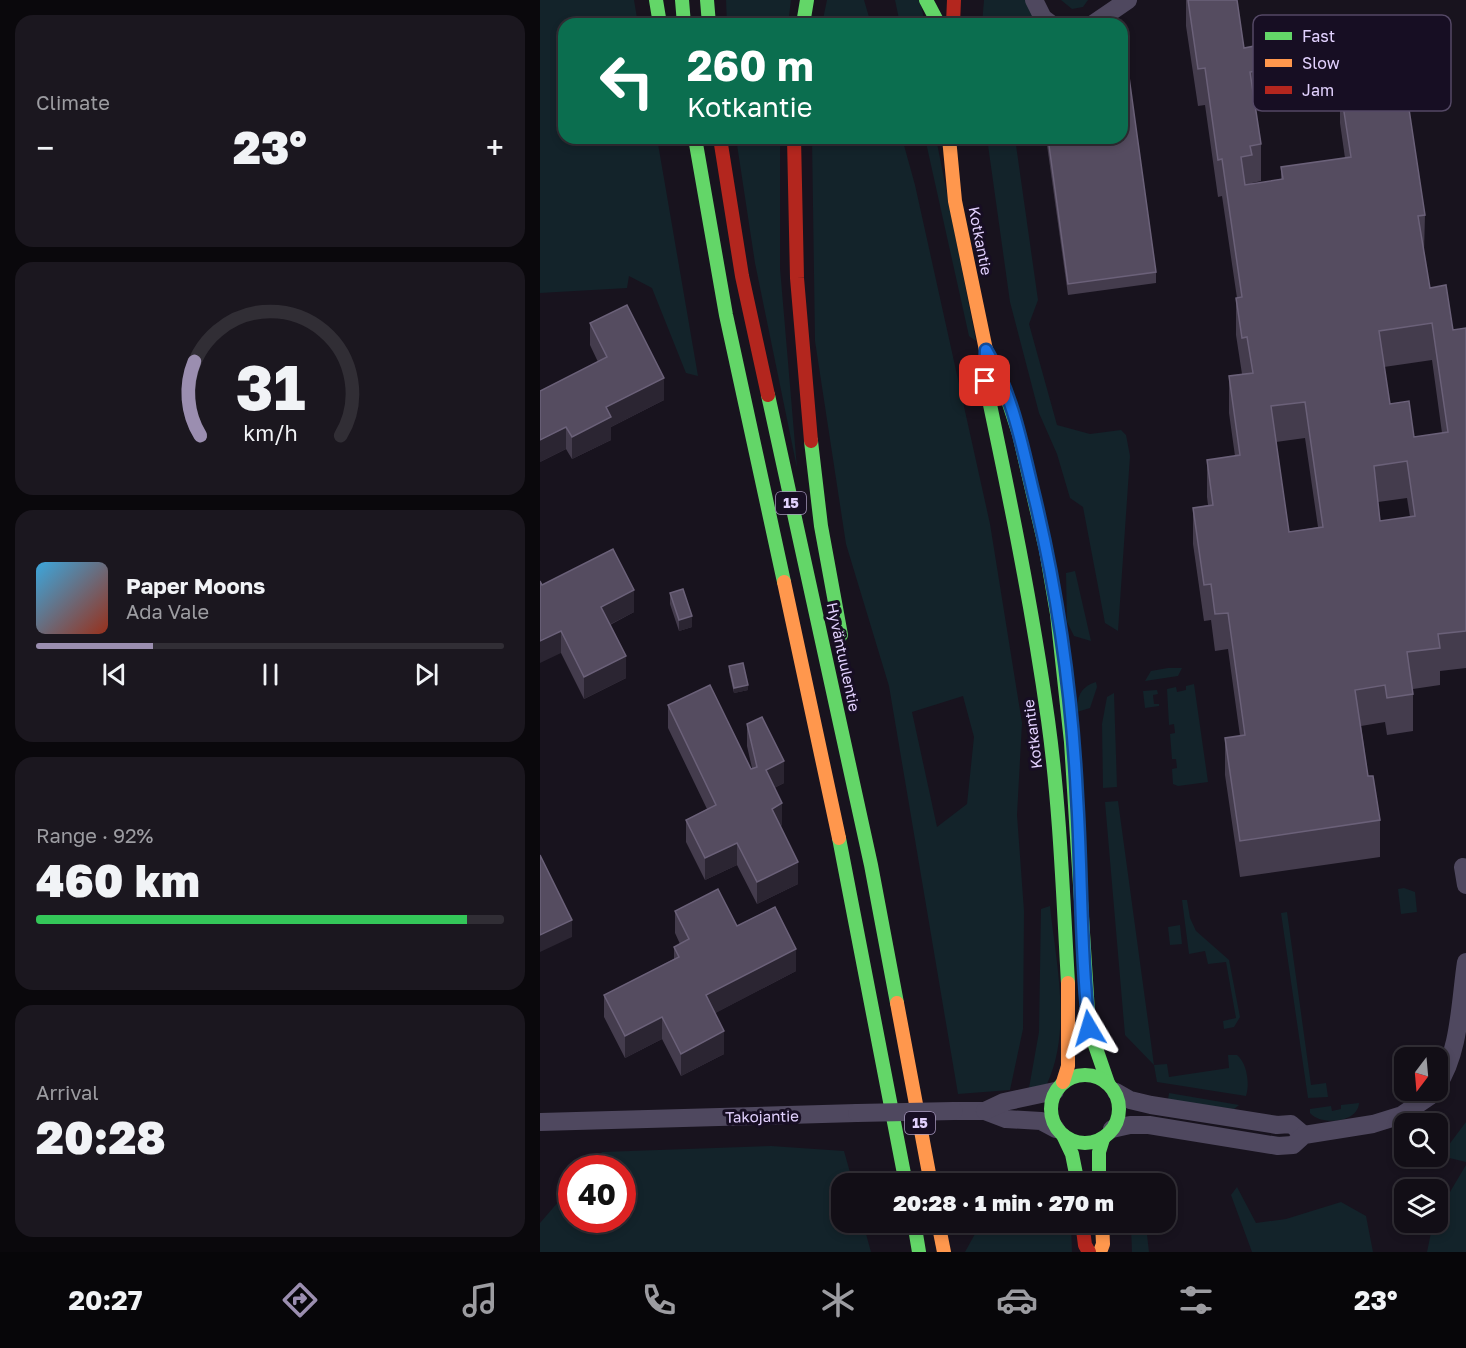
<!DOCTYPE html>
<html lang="en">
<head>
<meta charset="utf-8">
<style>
	:root { --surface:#120e16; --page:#1b171f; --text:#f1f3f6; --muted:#9c9ca1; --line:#312e35; --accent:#9b8eb0 }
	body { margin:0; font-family:"Golos Text",sans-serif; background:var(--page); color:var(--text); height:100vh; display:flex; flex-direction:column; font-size:22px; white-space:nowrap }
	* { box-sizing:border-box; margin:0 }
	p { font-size:20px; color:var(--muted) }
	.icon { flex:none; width:33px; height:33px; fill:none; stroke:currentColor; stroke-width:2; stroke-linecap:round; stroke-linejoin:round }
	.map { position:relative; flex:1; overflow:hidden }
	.sheet { display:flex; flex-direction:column; gap:15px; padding:15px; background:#0a080c; width:540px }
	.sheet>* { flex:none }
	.guide { position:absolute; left:18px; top:18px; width:570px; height:126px; border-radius:18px; box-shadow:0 3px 9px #0003,0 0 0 2px var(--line); background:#0b6e4f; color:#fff; overflow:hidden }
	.needle { width:39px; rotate:196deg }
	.tools { position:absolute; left:854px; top:1047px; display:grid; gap:12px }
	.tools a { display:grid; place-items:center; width:54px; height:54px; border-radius:12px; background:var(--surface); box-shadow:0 3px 9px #0003,0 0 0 2px var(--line); font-size:30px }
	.speed { position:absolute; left:18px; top:1155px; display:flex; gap:12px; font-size:30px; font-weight:700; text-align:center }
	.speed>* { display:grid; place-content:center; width:78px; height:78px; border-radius:50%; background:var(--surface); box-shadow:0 3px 9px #0003,0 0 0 2px var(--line); line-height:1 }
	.speed .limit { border:9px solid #d22; background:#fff; color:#111 }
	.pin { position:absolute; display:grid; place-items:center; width:51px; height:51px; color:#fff; margin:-26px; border-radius:12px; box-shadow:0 3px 9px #0006 }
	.me { position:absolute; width:66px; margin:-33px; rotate:353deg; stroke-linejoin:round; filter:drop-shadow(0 0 4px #0008) }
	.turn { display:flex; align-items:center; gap:21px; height:126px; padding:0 30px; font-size:27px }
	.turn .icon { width:78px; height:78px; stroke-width:2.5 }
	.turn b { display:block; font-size:42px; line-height:51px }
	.big { font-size:45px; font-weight:800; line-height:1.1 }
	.sheet .widget { flex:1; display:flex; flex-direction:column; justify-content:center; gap:9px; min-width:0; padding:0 21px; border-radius:18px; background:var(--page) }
	.sheet .dial { align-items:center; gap:0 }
	.dial svg { height:156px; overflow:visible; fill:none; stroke:var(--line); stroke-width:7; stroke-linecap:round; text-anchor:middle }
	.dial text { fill:var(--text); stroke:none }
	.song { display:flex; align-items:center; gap:18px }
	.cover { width:72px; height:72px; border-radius:9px; background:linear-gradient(135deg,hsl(200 70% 55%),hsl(10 70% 35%)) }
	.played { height:6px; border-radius:3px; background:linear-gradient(90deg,var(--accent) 25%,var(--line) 25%) }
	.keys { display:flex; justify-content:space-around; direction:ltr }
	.heat { display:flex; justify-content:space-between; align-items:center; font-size:33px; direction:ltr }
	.charge { height:9px; border-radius:4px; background:linear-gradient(90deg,#34c759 92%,var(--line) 0) }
	.trip { position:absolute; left:291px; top:1173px; width:345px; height:60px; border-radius:18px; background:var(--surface); box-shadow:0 3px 9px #0003,0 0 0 2px var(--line); font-weight:800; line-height:60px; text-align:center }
	.menu { display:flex; height:96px; justify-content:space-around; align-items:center; background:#070609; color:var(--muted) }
	.menu .icon { width:42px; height:42px }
	.menu .active { color:var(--accent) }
	.menu b { font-size:27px; color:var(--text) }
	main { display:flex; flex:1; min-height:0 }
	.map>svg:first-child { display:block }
</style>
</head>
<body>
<main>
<section class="sheet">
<div class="widget"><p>Climate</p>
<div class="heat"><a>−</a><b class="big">23°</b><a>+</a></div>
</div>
<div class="widget dial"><svg viewBox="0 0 100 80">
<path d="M14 69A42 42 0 1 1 86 69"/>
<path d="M14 69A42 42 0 0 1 11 31" stroke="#9b8eb0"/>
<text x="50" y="56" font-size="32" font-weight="700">31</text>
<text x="50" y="72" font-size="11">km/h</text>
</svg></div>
<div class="widget">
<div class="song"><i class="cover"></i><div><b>Paper Moons</b><p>Ada Vale</p></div></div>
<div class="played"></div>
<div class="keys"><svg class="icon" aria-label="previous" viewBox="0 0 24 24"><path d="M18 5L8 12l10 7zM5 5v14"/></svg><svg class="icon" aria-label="pause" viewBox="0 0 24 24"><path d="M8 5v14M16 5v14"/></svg><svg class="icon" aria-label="next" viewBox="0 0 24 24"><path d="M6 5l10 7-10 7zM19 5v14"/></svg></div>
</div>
<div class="widget"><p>Range · 92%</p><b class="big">460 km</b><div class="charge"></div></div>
<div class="widget"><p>Arrival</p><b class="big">20:28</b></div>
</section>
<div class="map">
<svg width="926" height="1252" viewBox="0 0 926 1252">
	<rect width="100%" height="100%" fill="#18131e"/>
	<g fill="#13232a" fill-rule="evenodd">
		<path d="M0 0H94L98 24H24V138H117L158 376 146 373 112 288 89 276 87 288 0 293Z"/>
		<path d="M186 0H251L248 24H187Z"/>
		<path d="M287 0H324L331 24H282Z"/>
		<path d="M355 0H380L385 24H360Z"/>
		<path d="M444 0H485L498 24H442Z"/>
		<path d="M521 0H548L543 7 532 9Z"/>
		<path d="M196 138H240V268L257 468 215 263Z"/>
		<path d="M272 138H362L375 185 450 524 482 723 477 815 484 911 483 1029 470 1090 418 1094 349 686 306 544 275 341ZM423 696 434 737 427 804 397 827 372 712Z"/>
		<path d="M385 138H396L436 341 429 336Z"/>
		<path d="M447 138H475L498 300 489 324 517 425 550 434 581 430 586 435 590 456 578 631 565 623 543 507 530 498 517 454 499 413 470 302Z"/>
		<path d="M535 571 551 641 534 636 527 622 526 573Z"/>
		<path d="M628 668H642L638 676 605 681 611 671Z"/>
		<path d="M556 682 557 687 550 708 537 712C537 697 540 687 556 682Z"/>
		<path d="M654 684 668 782 638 786 633 784 632 769 637 768 636 759H632L630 734 635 733 634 724 629 725 627 689 636 687 637 692 646 690V686Z"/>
		<path d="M617 690 618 694 613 695 614 704H619V706L605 708 603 691Z"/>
		<path d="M574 693 577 787 563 788 562 724 567 697Z"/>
		<path d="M578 801 614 1065 627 1064 629 1077 689 1068 688 1055H697C707 1063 710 1084 706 1096L617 1082 614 1065 585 1035 565 802Z"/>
		<path d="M864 888 875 892 877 912 861 914 858 889Z"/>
		<path d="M642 900H647L650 918 656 931 689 960 700 1017 694 1027 684 1029 683 1021 696 1018 686 962 668 964 665 951 649 954Z"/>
		<path d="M510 906C516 964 532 1030 507 1084L489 1088 499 1032 501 909Z"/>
		<path d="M747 912 771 1085 786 1083 788 1097 768 1098 741 913Z"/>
		<path d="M640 925 642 944 630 945 628 927Z"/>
		<path d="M629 1093 699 1105 694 1109 628 1100Z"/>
		<path d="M819 1103C818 1123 781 1126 770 1113V1109L791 1106 792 1111 801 1109V1105Z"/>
		<path d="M926 1122V1162L897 1155V1150L908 1146Z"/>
		<path d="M231 1146 304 1151 313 1183 302 1184V1222L323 1223 331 1252H0V1223L31 1187 32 1220H82V1168H48L62 1152Z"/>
		<path d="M926 1165V1252H887L893 1223 897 1222V1214Z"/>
		<path d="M697 1187 716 1223 746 1219 801 1202 826 1216 833 1252H712L691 1195Z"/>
		<path d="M441 1223H531L532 1252H425Z"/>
		<path d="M606 1226 609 1252H592L591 1227Z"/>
	</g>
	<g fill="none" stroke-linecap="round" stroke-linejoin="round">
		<g stroke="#4f485f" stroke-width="18">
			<path d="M494 0 503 18 511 24"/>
			<path d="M553 24 588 0"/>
			<path d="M923 867 926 885"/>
			<path d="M897 1086C920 1053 920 1001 926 962"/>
			<path d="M576 1092 590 1100 611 1105 737 1125 751 1124 764 1135"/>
			<path d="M414 1111H445L466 1119 501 1121 516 1129"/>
			<path d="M445 1111 464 1102 515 1091"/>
			<path d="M0 1122 317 1113"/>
			<path d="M572 1129 590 1125H609L738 1146 753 1145 764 1135 833 1124 862 1115 890 1096 894 1090"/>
		</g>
		<g stroke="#63d668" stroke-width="14">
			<path d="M116 0 120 24"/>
			<path d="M142 0 144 24"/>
			<path d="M167 0 169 24"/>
			<path d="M386 0 396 19"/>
			<path d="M263 24 267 0"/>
			<path d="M155 138 186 315 244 582"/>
			<path d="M446 350 462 382 479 434 506 550 517 614 531 742 549 1028 568 1083"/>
			<path d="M446 361 445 381C469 494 492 606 508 720 520 807 523 896 528 983"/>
			<path d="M228 395 331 865 357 1003"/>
			<path d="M271 441 281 526 301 635"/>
			<path d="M299 838 366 1184"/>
			<circle cx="545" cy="1109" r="34"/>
			<path d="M523 1135 532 1154 538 1184"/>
			<path d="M559 1184V1152L563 1139"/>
			<path d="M374 1222 379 1252"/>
		</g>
		<g stroke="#ff974d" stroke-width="14">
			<path d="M409 138 415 201 446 350V361"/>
			<path d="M244 582 299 838"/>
			<path d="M357 1003 391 1184"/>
			<path d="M523 1082 528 1066V983"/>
			<path d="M398 1222 404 1252"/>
			<path d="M560 1252 563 1244 562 1222"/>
		</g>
		<g stroke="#b3261e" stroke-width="14">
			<path d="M413 24 414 0"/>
			<path d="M180 138 202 276 228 395"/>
			<path d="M254 138 257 278 271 441"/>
			<path d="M542 1222 545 1245 549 1252"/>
		</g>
		<path stroke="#4f485f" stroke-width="18" d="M317 1113 414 1111"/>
	</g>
	<g fill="#443c4d" fill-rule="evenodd">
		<path d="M646 0H697L704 48 734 68V104L715 108 721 144V181L712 183V184L741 180V167L805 158 800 123V86L885 215 884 252 890 288 913 330 926 328V668L900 671V685L873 689V731L847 735 845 722 821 726 828 776 840 820V857L700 877 685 775V738L700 736 688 649 675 651 671 620 664 621 653 544V508L668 505 667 497V460L695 456 689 413V376L702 374 696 335V298H697L682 196 678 197 665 105 658 106 646 26ZM892 360 902 433 874 437 850 404 844 367ZM765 438 778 527 749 532 736 442ZM867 498 870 517 840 521 838 502Z"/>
		<path d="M506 138H582L616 272V283L528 295Z"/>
		<path d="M50 323 124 400 71 427V440L32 459 26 449 0 462 58 362 50 345Z"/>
		<path d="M2 585 94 612 70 625 86 678 44 699 21 653Z"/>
		<path d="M130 593 152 627 139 631 130 604Z"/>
		<path d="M189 666 208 690 194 693 189 672Z"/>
		<path d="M128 705 211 769 212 768 207 746V724L244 783 234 788 242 825 240 826 258 884 217 904 197 865 165 880 146 842V820L167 809 128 728Z"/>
		<path d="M135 911 197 926 256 971 175 1013 184 1054 141 1076 122 1039 85 1058 64 1017V995L134 959V947L140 944 135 933Z"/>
	</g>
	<g fill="#2b2532">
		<path d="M124 378V400L71 427V440L32 459V437L66 407Z"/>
		<path d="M26 427V449L0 462V440Z"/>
		<path d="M94 590V612L61 629V607Z"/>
		<path d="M152 616V627L139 631V620Z"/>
		<path d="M21 631V653L0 663V641Z"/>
		<path d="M86 656V678L44 699V677Z"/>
		<path d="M208 685V690L194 693V688Z"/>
		<path d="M244 761V783L226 792V770Z"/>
		<path d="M242 803V825L232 831V809Z"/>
		<path d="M197 843V865L165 880V858Z"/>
		<path d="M258 862V884L217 904V882Z"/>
		<path d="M32 920V937L0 952V935Z"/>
		<path d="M256 949V971L166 1018V995Z"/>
		<path d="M122 1017V1039L85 1058V1036Z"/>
		<path d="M184 1031V1054L141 1076V1054Z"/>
	</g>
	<g fill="#554c60" stroke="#6b6179" stroke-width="1.5" fill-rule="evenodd">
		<path d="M648 0H697L704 48 730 43 734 68 710 72 721 144 710 146 712 155 701 157 705 185 743 179 741 167 811 157 800 86 864 76 885 215 878 216 890 288 906 285 913 330 926 328V631L898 634 900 648 867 652 873 694 847 698 845 685 815 690 828 776H833L840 820 700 841 685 738 705 735 688 613 675 614 671 584 664 585 653 508 673 505 667 460 700 455 689 376 713 373 707 337 702 338 696 298 702 297 682 159 678 160 665 68 658 69ZM892 323 908 432 874 437 869 401 850 404 839 331ZM765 402 783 527 749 532 731 406ZM867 461 875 516 840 521 834 466Z"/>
		<path d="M582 48H585L616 272 528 284 508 138H582Z"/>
		<path d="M87 305 124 378 66 407 71 417 32 437 26 427 0 440V391L67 357 50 323Z"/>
		<path d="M73 549 94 590 61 607 86 656 44 677 21 631 0 641V581L2 585Z"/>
		<path d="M143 589 152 616 139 620 130 593Z"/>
		<path d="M203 663 208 685 194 688 189 666Z"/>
		<path d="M170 685 211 769 217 767 207 724 222 717 244 761 226 770 242 803 232 809 258 862 217 882 197 843 165 858 146 820 176 805 128 705Z"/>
		<path d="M0 855 32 920 0 935Z"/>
		<path d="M178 889 197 926 235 907 256 949 166 995 184 1031 141 1054 122 1017 85 1036 64 995 139 957 134 947 149 939 135 911Z"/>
	</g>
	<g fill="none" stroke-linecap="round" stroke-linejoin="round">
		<defs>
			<path id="route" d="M445 381 446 350C471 391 481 440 492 487 517 588 532 693 537 797 542 874 540 951 549 1028"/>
		</defs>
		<use href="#route" stroke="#114b97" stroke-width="15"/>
		<use href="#route" stroke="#1a73e8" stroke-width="10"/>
	</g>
	<g text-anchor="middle" stroke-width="6" stroke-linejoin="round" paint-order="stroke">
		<g fill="#170e23" stroke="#a596bc" stroke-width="1.5">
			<rect x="236" y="492" width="30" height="22" rx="4.5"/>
			<rect x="365" y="1112" width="30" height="22" rx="4.5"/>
		</g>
		<g font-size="14" font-weight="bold" fill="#e2d1fe">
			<text x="251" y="508">15</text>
			<text x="380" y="1128">15</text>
		</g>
		<g font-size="15" fill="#e2d1fe" stroke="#170e23">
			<text transform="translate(440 241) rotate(79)" y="5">Kotkantie</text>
			<text transform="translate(303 657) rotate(78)" y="5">Hyväntuulentie</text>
			<text transform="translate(493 734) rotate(-97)" y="5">Kotkantie</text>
			<text transform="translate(222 1117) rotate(-1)" y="5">Takojantie</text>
		</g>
	</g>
	<rect x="713" y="15" width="198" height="96" rx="9" fill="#170e23" stroke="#544865" stroke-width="1.5"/>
	<rect x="725" y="32" width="27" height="8" fill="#63d668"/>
	<rect x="725" y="59" width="27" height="8" fill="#ff974d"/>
	<rect x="725" y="86" width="27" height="8" fill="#b3261e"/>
	<g font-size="16" fill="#e2d1fe">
		<text x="762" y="42">Fast</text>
		<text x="762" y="69">Slow</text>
		<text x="762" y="96">Jam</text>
	</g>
</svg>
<div class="tools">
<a><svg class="needle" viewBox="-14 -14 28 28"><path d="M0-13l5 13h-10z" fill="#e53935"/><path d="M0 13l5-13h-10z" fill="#9c9ca1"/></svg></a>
<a><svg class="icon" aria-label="search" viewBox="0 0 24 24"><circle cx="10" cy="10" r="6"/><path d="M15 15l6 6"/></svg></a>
<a><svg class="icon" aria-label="layers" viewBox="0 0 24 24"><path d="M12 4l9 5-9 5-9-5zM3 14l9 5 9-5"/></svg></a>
</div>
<div class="speed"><div class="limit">40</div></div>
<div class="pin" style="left:445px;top:381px;background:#d93025"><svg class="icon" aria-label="arrive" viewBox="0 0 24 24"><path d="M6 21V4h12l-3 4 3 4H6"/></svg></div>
<svg class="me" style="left:549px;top:1028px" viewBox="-20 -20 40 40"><path d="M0-17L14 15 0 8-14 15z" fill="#1a73e8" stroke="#fff" stroke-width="4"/></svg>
<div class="trip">20:28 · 1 min · 270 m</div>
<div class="guide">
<div class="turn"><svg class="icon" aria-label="left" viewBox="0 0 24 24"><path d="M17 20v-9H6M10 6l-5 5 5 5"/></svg><div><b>260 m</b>Kotkantie</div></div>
</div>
</div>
</main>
<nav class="menu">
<b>20:27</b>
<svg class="icon active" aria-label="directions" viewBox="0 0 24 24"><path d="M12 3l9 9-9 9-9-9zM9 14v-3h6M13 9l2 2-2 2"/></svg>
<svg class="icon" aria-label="music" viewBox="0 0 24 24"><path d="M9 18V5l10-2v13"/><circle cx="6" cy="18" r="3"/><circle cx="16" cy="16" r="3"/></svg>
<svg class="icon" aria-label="phone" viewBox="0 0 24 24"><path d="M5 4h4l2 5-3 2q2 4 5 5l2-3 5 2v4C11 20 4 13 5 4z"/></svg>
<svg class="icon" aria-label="climate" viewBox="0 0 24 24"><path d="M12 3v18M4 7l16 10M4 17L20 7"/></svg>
<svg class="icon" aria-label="car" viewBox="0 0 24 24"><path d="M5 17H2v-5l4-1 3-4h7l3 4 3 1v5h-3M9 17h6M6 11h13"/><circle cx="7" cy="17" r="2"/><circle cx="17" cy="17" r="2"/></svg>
<svg class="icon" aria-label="filters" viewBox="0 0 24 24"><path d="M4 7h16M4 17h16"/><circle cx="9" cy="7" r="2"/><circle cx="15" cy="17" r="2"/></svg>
<b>23°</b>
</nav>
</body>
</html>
